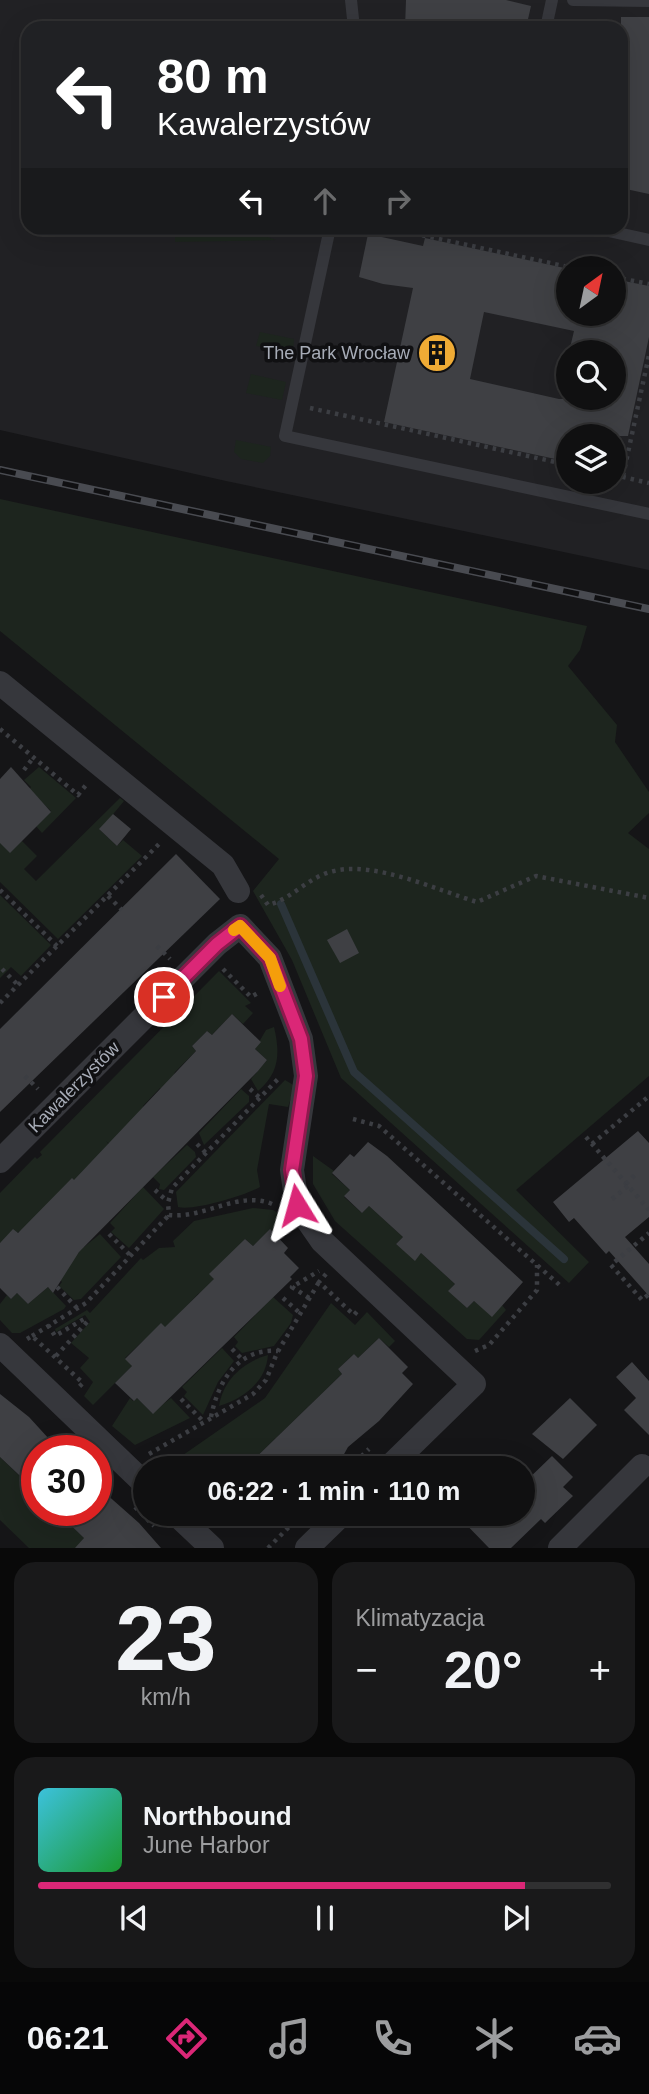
<!DOCTYPE html>
<html lang="pl">
<head>
<meta charset="utf-8">
<style>
	:root { --surface:#101011; --page:#19191a; --text:#f1f3f6; --muted:#9c9d9f; --line:#303031; --accent:#db2777 }
	body { margin:0; font-family:Arial,sans-serif; background:var(--page); color:var(--text); height:100vh; display:flex; flex-direction:column; font-size:26px; white-space:nowrap }
	* { box-sizing:border-box; margin:0 }
	p { font-size:23px; color:var(--muted) }
	.icon { flex:none; width:38px; height:38px; fill:none; stroke:currentColor; stroke-width:2; stroke-linecap:round; stroke-linejoin:round }
	.map { position:relative; height:1548px; overflow:hidden }
	.details { display:flex; flex-direction:column; gap:14px; padding:14px; background:#090909; flex:1 }
	.details>* { flex:none }
	.banner { position:absolute; left:21px; top:21px; width:607px; height:214px; border-radius:21px; box-shadow:0 7px 28px #0002,0 0 0 2px var(--line); background:#202124; color:#fff; overflow:hidden }
	.needle { width:46px; rotate:33deg }
	.controls { position:absolute; left:556px; top:256px; display:grid; gap:14px }
	.controls a { display:grid; place-items:center; width:70px; height:70px; border-radius:50%; background:var(--surface); box-shadow:0 7px 28px #0002,0 0 0 2px var(--line); font-size:35px }
	.speed { position:absolute; left:21px; top:1435px; display:flex; gap:14px; font-size:35px; font-weight:700; text-align:center }
	.speed>* { display:grid; place-content:center; width:91px; height:91px; border-radius:50%; background:var(--surface); box-shadow:0 7px 28px #0002,0 0 0 2px var(--line); line-height:1 }
	.speed .limit { border:10px solid #d22; background:#fff; color:#111 }
	.pin { position:absolute; display:grid; place-items:center; width:60px; height:60px; color:#fff; margin:-30px; border:4px solid #fff; border-radius:50%; box-shadow:0 2px 7px #0007 }
	.me { position:absolute; width:77px; margin:-38px; rotate:352deg; stroke-linejoin:round; filter:drop-shadow(0 0 5px #0008) }
	.turn { display:flex; align-items:center; gap:24px; height:147px; padding:0 21px; font-size:32px }
	.turn .icon { width:91px; height:91px; stroke-width:2.5 }
	.turn b { display:block; font-size:49px; line-height:60px }
	.lanes { display:flex; align-items:center; height:66px; padding:0 21px; background:#0003; justify-content:center; gap:35px; direction:ltr }
	.lanes .off { opacity:.35 }
	.big { font-size:52px; font-weight:800; line-height:1.1 }
	.details .card { flex:1; display:flex; flex-direction:column; justify-content:center; gap:10px; min-width:0; padding:0 24px; border-radius:21px; background:var(--page) }
	.details .dial { align-items:center; gap:0 }
	.dial b { font-size:91px; line-height:1 }
	.song { display:flex; align-items:center; gap:21px }
	.cover { width:84px; height:84px; border-radius:10px; background:linear-gradient(135deg,hsl(190 70% 55%),hsl(130 70% 35%)) }
	.played { height:7px; border-radius:4px; background:linear-gradient(90deg,var(--accent) 85%,var(--line) 85%) }
	.keys { display:flex; justify-content:space-around; direction:ltr }
	.heat { display:flex; justify-content:space-between; align-items:center; font-size:38px; direction:ltr }
	.details .tiles { flex:1; display:grid; gap:14px; grid-template-columns:1fr 1fr }
	.card:last-child { grid-column:span 2 }
	.trip { position:absolute; left:133px; top:1456px; width:402px; height:70px; border-radius:35px; background:var(--surface); box-shadow:0 7px 28px #0002,0 0 0 2px var(--line); font-weight:800; line-height:70px; text-align:center }
	.tabs { display:flex; height:112px; justify-content:space-around; align-items:center; background:#060607; color:var(--muted) }
	.tabs .icon { width:49px; height:49px }
	.tabs .active { color:var(--accent) }
	.tabs b { font-size:32px; color:var(--text) }
	.map>svg:first-child { display:block }
</style>
</head>
<body>
<div class="map">
<svg width="649" height="1548" viewBox="0 0 649 1548">
	<rect width="100%" height="100%" fill="#151517"/>
	<path fill="#212124" fill-rule="evenodd" d="M0 0H649V570L226 481 0 430ZM28 28H621V228H28ZM569 268H614V313H569ZM569 352H614V397H569ZM569 436H614V481H569Z"/>
	<g fill="#1d251e">
		<path d="M175 228 179 230 254 232 276 240 175 242Z"/>
		<path d="M260 332 294 339 293 352 256 346Z"/>
		<path d="M251 374 286 382 282 400 246 393Z"/>
		<path d="M236 440 271 447 270 456 263 463 241 459 234 452Z"/>
		<path d="M0 499 587 626 580 650 568 666 617 725 615 742 649 792V813L628 833 649 849V1076L516 1190 589 1262 569 1283 341 1078 292 960 253 891 279 859 0 631Z"/>
		<path d="M39 767 76 798 42 833 36 826 51 811 29 790 31 787 24 780Z"/>
		<path d="M120 798 124 801 100 830 117 846 123 840 142 856 58 939 0 882V843L22 841 37 856 24 869 36 881Z"/>
		<path d="M0 895 51 945 21 976 11 967 0 978Z"/>
		<path d="M219 971 251 1003 245 1006 253 1013 243 1024 232 1014 212 1035 207 1031 192 1046 196 1051 175 1072 167 1095 160 1088 143 1106 150 1113 113 1147 106 1141 112 1148C82 1184 41 1221 0 1243V1193L35 1157 37 1159 42 1155 40 1152Z"/>
		<path d="M274 1027C280 1052 280 1073 258 1091L251 1079 267 1060 255 1049 266 1030Z"/>
		<path d="M285 1080 295 1086 288 1107 269 1104 257 1170 260 1187C244 1196 194 1211 178 1207L176 1192Z"/>
		<path d="M241 1089 249 1096V1102L204 1145 199 1133Z"/>
		<path d="M187 1145 195 1152 196 1157 164 1190 159 1189 160 1184 153 1177Z"/>
		<path d="M313 1156 334 1171 332 1174 350 1190 344 1197 362 1213 369 1206 403 1237 396 1244 415 1260 421 1253 455 1284 449 1291 467 1308 474 1301 492 1316 502 1305 506 1310 479 1340 467 1339 335 1221 313 1184Z"/>
		<path d="M143 1187 164 1209 129 1248 111 1232 115 1228 110 1223Z"/>
		<path d="M253 1208 273 1210 283 1216 272 1231 270 1230 253 1246 245 1239 218 1283 198 1294 181 1312 184 1317 144 1340 125 1358 132 1366 93 1405 84 1396 93 1382 80 1368 89 1358 71 1343 90 1322 85 1315 56 1332 55 1329 87 1310 90 1313 141 1258 143 1260 159 1248 175 1247 173 1241 194 1221Z"/>
		<path d="M100 1234 121 1257 81 1299 74 1300 59 1286 62 1282 58 1278 79 1252V1242L84 1247Z"/>
		<path d="M48 1287 66 1306 64 1309 20 1333H12L0 1320V1304L7 1295 11 1299 17 1293 28 1304Z"/>
		<path d="M273 1297 293 1315 291 1323 274 1346 242 1353 235 1346 238 1342 234 1337Z"/>
		<path d="M331 1303 355 1325 367 1312 395 1341 389 1347 379 1338 358 1358 354 1354 338 1369 342 1374 250 1463 246 1460 237 1468H179L173 1462 265 1398Z"/>
		<path d="M222 1348 234 1361 218 1382 203 1415 184 1396 187 1392 182 1387Z"/>
		<path d="M268 1355C266 1382 243 1399 219 1406 223 1380 243 1362 268 1355Z"/>
		<path d="M130 1398 133 1401 137 1398 152 1413 171 1398 190 1418 135 1445 112 1426Z"/>
		<path d="M0 1457 33 1489 26 1496 37 1506V1510H56L84 1538 81 1548H29L0 1520Z"/>
	</g>
	<g fill="none" stroke-linecap="round" stroke-linejoin="round">
		<path stroke="#2b343a" stroke-width="8" d="M281 904 354 1072 564 1259"/>
	</g>
	<g fill="#3f4044" fill-rule="evenodd">
		<path d="M406 0H506L531 6 526 28H405Z"/>
		<path d="M621 17H649V194L621 188Z"/>
		<path d="M368 234 423 246 425 238 569 269V313H614V279L649 286V337L628 436H569V462L384 422 413 288 383 284 359 277ZM484 312 574 331 569 352H614V397L559 399 470 379Z"/>
		<path d="M11 767 51 812 10 853 0 843V779Z"/>
		<path d="M113 814 131 829 117 846 99 829Z"/>
		<path d="M176 854 220 899 0 1112V1029Z"/>
		<path d="M347 929 359 953 340 963 327 940Z"/>
		<path d="M232 1014 261 1042 255 1049 267 1060 258 1071 79 1252 53 1293 48 1287 28 1304 17 1293 11 1299 0 1288V1243L13 1229 18 1233 72 1178 74 1180 196 1051 192 1046 207 1031 212 1035Z"/>
		<path d="M638 1131 649 1143V1217L625 1237 649 1264V1296L609 1251 606 1254 574 1218 569 1222 553 1202Z"/>
		<path d="M368 1142 387 1156 523 1282 492 1317 474 1301 467 1308 448 1291 455 1284 421 1253 415 1261 396 1244 403 1237 369 1206 362 1213 344 1196 350 1190 332 1173 350 1154 354 1157Z"/>
		<path d="M270 1229 288 1248 284 1253 299 1268 290 1277 292 1279 153 1414 137 1398 134 1401 115 1383 132 1366 125 1359 161 1323 165 1327 214 1279 209 1274 245 1239 253 1246Z"/>
		<path d="M379 1338 408 1367 402 1373 413 1384 379 1421 348 1447 343 1456 354 1468H245L342 1374 338 1369 354 1354 358 1358Z"/>
		<path d="M632 1362 649 1381V1435L624 1410 636 1398 616 1377Z"/>
		<path d="M0 1394 29 1417 60 1451H37V1492L0 1457Z"/>
		<path d="M570 1398 597 1425 563 1459 532 1434Z"/>
		<path d="M552 1456 573 1477 563 1487 573 1496 545 1523 541 1519 511 1548H489L456 1514H523V1484Z"/>
		<path d="M96 1485 139 1523 161 1548H75L84 1538 55 1510H96Z"/>
	</g>
	<g fill="none" stroke-linecap="round" stroke-linejoin="round">
		<g stroke="#3c3e43" stroke-width="4.5" stroke-dasharray="3.5 5" stroke-linecap="butt">
			<path d="M389 228 573 268"/>
			<path d="M614 277 649 284"/>
			<path d="M310 408 569 465"/>
			<path d="M614 475 649 483"/>
			<path d="M623 476 649 355"/>
			<path d="M0 729 78 795 86 785"/>
			<path d="M24 770 33 758"/>
			<path d="M0 890 57 946"/>
			<path d="M261 895 268 905C292 899 309 876 334 871 375 861 437 890 477 902L536 876 649 898"/>
			<path d="M108 896 122 910"/>
			<path d="M157 946 170 959"/>
			<path d="M2 969 18 985"/>
			<path d="M223 969 251 997 258 993"/>
			<path d="M0 1003 160 843"/>
			<path d="M25 1076 38 1089"/>
			<path d="M250 1089 260 1098"/>
			<path d="M353 1119 379 1126 563 1288"/>
			<path d="M586 1137 649 1210"/>
			<path d="M197 1144 206 1153"/>
			<path d="M592 1144 649 1096"/>
			<path d="M626 1184 637 1173"/>
			<path d="M155 1190 167 1201"/>
			<path d="M612 1199 628 1186"/>
			<path d="M272 1204C239 1190 204 1219 169 1215L168 1203 172 1188 280 1077"/>
			<path d="M109 1234 131 1256"/>
			<path d="M326 1274 319 1282 354 1315 360 1308"/>
			<path d="M57 1287 77 1308"/>
			<path d="M648 1295 642 1300 611 1265 649 1233"/>
			<path d="M283 1298 302 1315"/>
			<path d="M309 1298 292 1287 319 1271"/>
			<path d="M48 1325 55 1336 84 1319 87 1322 55 1357"/>
			<path d="M32 1336 86 1303 169 1215"/>
			<path d="M27 1339 32 1336 83 1383 78 1388"/>
			<path d="M232 1349 242 1359"/>
			<path d="M475 1351 489 1345 537 1290V1265"/>
			<path d="M181 1399 204 1422"/>
			<path d="M211 1417C218 1381 238 1348 278 1351"/>
			<path d="M149 1454 253 1394 266 1380 277 1353 319 1282"/>
			<path d="M349 1468 369 1449"/>
			<path d="M135 1507 154 1526"/>
			<path d="M268 1548 290 1526"/>
		</g>
		<g stroke="#36373c" stroke-width="12">
			<path d="M351 0 354 28"/>
			<path d="M573 0 649 1"/>
			<path d="M546 28 552 0"/>
			<path d="M330 228 285 436 649 514"/>
			<path d="M595 228 649 240"/>
		</g>
		<g stroke="#36373c" stroke-width="24">
			<path d="M0 683 223 865 238 891"/>
			<path d="M0 1161 217 944 240 926 270 958 301 1039 306 1076 292 1170 297 1205 322 1241 474 1384 388 1468"/>
			<path d="M0 1345 145 1484"/>
			<path d="M176 1514 212 1548"/>
			<path d="M307 1548 342 1514"/>
			<path d="M560 1548 642 1466"/>
		</g>
		<defs>
			<path id="rail" d="M0 470 649 609"/>
		</defs>
		<use href="#rail" stroke="#494b51" stroke-width="8"/>
		<use href="#rail" stroke="#101012" stroke-width="5" stroke-dasharray="16" stroke-linecap="butt"/>
	</g>
	<g fill="none" stroke-linecap="round" stroke-linejoin="round">
		<defs>
			<path id="route" d="M164 997 217 944 240 926 270 958 301 1039 306 1076 292 1170 297 1205"/>
		</defs>
		<use href="#route" stroke="#8e194d" stroke-width="18"/>
		<use href="#route" stroke="#db2777" stroke-width="12"/>
		<path stroke="#f59e0b" stroke-width="12" d="M234 930 240 926 270 958 280 986"/>
	</g>
	<defs>
		<symbol id="building-disc" viewBox="-11 -11 22 22"><circle r="9.5" fill="#efab35" stroke="#101012"/><path d="M-4-6H4V6H1V3H-1V6H-4ZM-2.5-4.3h1.7v1.8h-1.7ZM.8-4.3h1.7v1.8H.8ZM-2.5-1h1.7V.8h-1.7ZM.8-1h1.7V.8H.8Z" fill="#111"/></symbol>
	</defs>
	<g fill-rule="evenodd">
		<use href="#building-disc" x="415" y="331" width="44" height="44"/>
	</g>
	<g text-anchor="middle" stroke-width="7" stroke-linejoin="round" paint-order="stroke">
		<g font-size="18" fill="#a7acb7" stroke="#101012" text-anchor="end">
			<text x="410" y="359">The Park Wrocław</text>
		</g>
		<g font-size="18" fill="#a7acb7" stroke="#101012">
			<text transform="translate(74 1087) rotate(-45)" y="6">Kawalerzystów</text>
		</g>
	</g>
</svg>
<div class="controls">
<a><svg class="needle" viewBox="-14 -14 28 28"><path d="M0-13l5 13h-10z" fill="#e53935"/><path d="M0 13l5-13h-10z" fill="#9c9d9f"/></svg></a>
<a><svg class="icon" aria-label="search" viewBox="0 0 24 24"><circle cx="10" cy="10" r="6"/><path d="M15 15l6 6"/></svg></a>
<a><svg class="icon" aria-label="layers" viewBox="0 0 24 24"><path d="M12 4l9 5-9 5-9-5zM3 14l9 5 9-5"/></svg></a>
</div>
<div class="speed"><div class="limit">30</div></div>
<div class="pin" style="left:164px;top:997px;background:#d93025"><svg class="icon" aria-label="arrive" viewBox="0 0 24 24"><path d="M6 21V4h12l-3 4 3 4H6"/></svg></div>
<svg class="me" style="left:297px;top:1205px" viewBox="-20 -20 40 40"><path d="M0-17L14 15 0 8-14 15z" fill="#db2777" stroke="#fff" stroke-width="4"/></svg>
<div class="trip">06:22 · 1 min · 110 m</div>
<div class="banner">
<div class="turn"><svg class="icon" aria-label="left" viewBox="0 0 24 24"><path d="M17 20v-9H6M10 6l-5 5 5 5"/></svg><div><b>80 m</b>Kawalerzystów</div></div>
<div class="lanes"><svg class="icon" aria-label="left" viewBox="0 0 24 24"><path d="M17 20v-9H6M10 6l-5 5 5 5"/></svg><svg class="icon off" aria-label="ahead" viewBox="0 0 24 24"><path d="M12 20V5M6 11l6-6 6 6"/></svg><svg class="icon off" aria-label="right" viewBox="0 0 24 24"><path d="M7 20v-9h11M14 6l5 5-5 5"/></svg></div>
</div>
</div>
<section class="details">
<div class="tiles">
<div class="card dial"><b>23</b><p>km/h</p></div>
<div class="card"><p>Klimatyzacja</p>
<div class="heat"><a>−</a><b class="big">20°</b><a>+</a></div>
</div>
<div class="card">
<div class="song"><i class="cover"></i><div><b>Northbound</b><p>June Harbor</p></div></div>
<div class="played"></div>
<div class="keys"><svg class="icon" aria-label="previous" viewBox="0 0 24 24"><path d="M18 5L8 12l10 7zM5 5v14"/></svg><svg class="icon" aria-label="pause" viewBox="0 0 24 24"><path d="M8 5v14M16 5v14"/></svg><svg class="icon" aria-label="next" viewBox="0 0 24 24"><path d="M6 5l10 7-10 7zM19 5v14"/></svg></div>
</div>
</div>
</section>
<nav class="tabs">
<b>06:21</b>
<svg class="icon active" aria-label="directions" viewBox="0 0 24 24"><path d="M12 3l9 9-9 9-9-9zM9 14v-3h6M13 9l2 2-2 2"/></svg>
<svg class="icon" aria-label="music" viewBox="0 0 24 24"><path d="M9 18V5l10-2v13"/><circle cx="6" cy="18" r="3"/><circle cx="16" cy="16" r="3"/></svg>
<svg class="icon" aria-label="phone" viewBox="0 0 24 24"><path d="M5 4h4l2 5-3 2q2 4 5 5l2-3 5 2v4C11 20 4 13 5 4z"/></svg>
<svg class="icon" aria-label="climate" viewBox="0 0 24 24"><path d="M12 3v18M4 7l16 10M4 17L20 7"/></svg>
<svg class="icon" aria-label="car" viewBox="0 0 24 24"><path d="M5 17H2v-5l4-1 3-4h7l3 4 3 1v5h-3M9 17h6M6 11h13"/><circle cx="7" cy="17" r="2"/><circle cx="17" cy="17" r="2"/></svg>
</nav>
</body>
</html>
